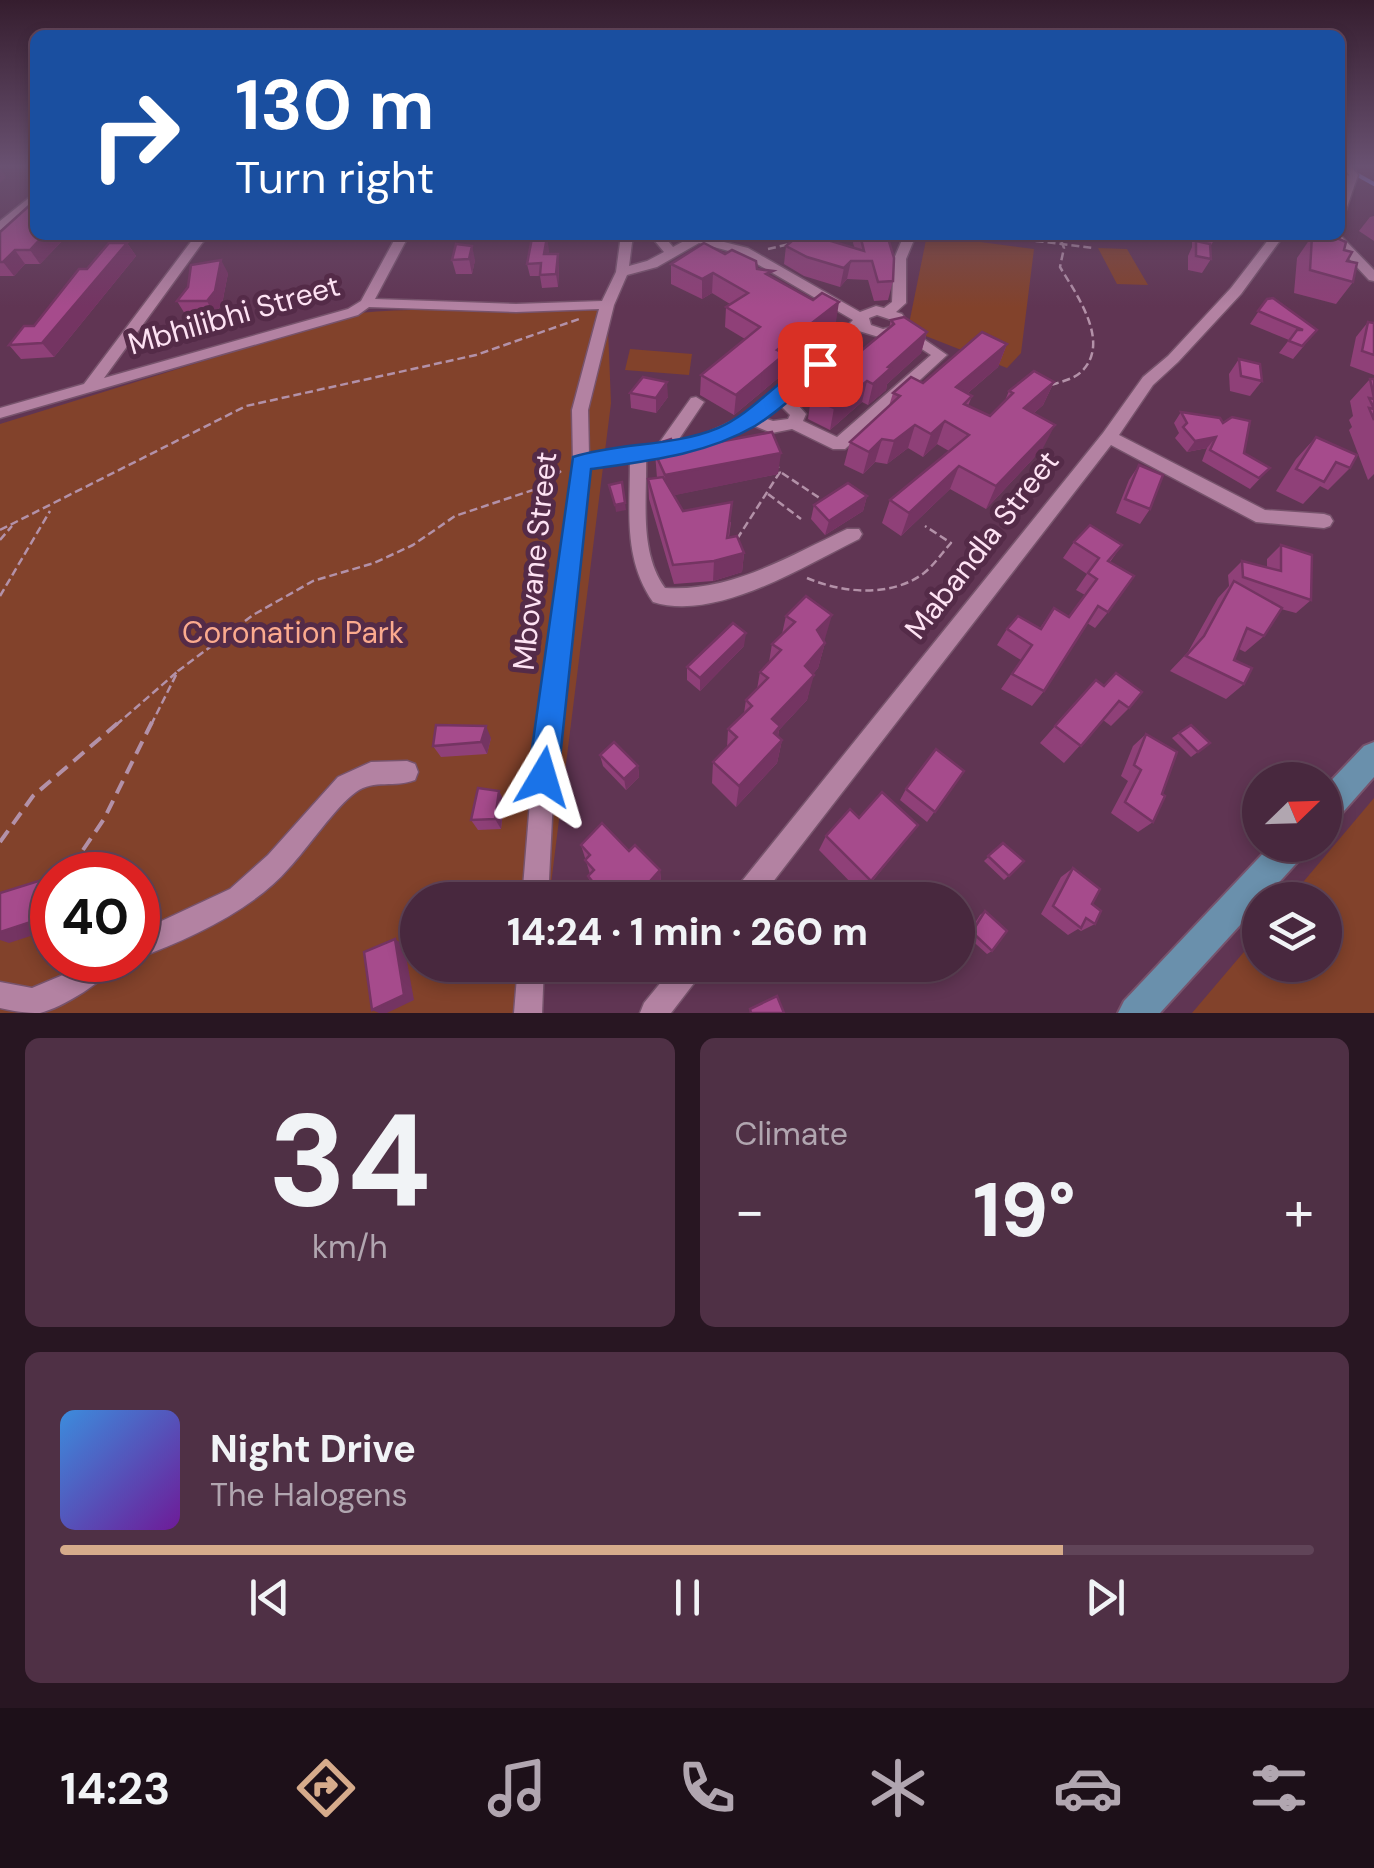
<!DOCTYPE html>
<html lang="en">
<head>
<meta charset="utf-8">
<style>
	:root { --surface:#48283e; --page:#4f3045; --text:#f1f3f6; --muted:#b1a6b0; --line:#604458; --accent:#d6ab8b }
	body { margin:0; font-family:"DM Sans",sans-serif; background:var(--page); color:var(--text); height:100vh; display:flex; flex-direction:column; font-size:38px; white-space:nowrap }
	* { box-sizing:border-box; margin:0 }
	p { font-size:32px; color:var(--muted) }
	.icon { flex:none; width:55px; height:55px; fill:none; stroke:currentColor; stroke-width:2; stroke-linecap:round; stroke-linejoin:round }
	.map { position:relative; height:1013px; overflow:hidden }
	.details { display:flex; flex-direction:column; gap:25px; padding:25px; background:#281622; flex:1 }
	.details>* { flex:none }
	.hud { position:absolute; left:30px; top:30px; width:1315px; height:210px; border-radius:15px; box-shadow:0 5px 15px #0003,0 0 0 2px var(--line); background:#1a4fa0; color:#fff; overflow:hidden }
	.needle { width:65px; rotate:67deg }
	.tools { position:absolute; left:1242px; top:762px; display:grid; gap:20px }
	.tools a { display:grid; place-items:center; width:100px; height:100px; border-radius:50%; background:var(--surface); box-shadow:0 5px 15px #0003,0 0 0 2px var(--line); font-size:50px }
	.speed { position:absolute; left:30px; top:852px; display:flex; gap:20px; font-size:50px; font-weight:700; text-align:center }
	.speed>* { display:grid; place-content:center; width:130px; height:130px; border-radius:50%; background:var(--surface); box-shadow:0 5px 15px #0003,0 0 0 2px var(--line); line-height:1 }
	.speed .limit { border:15px solid #d22; background:#fff; color:#111 }
	.pin { position:absolute; display:grid; place-items:center; width:85px; height:85px; color:#fff; margin:-42px; border-radius:20px; box-shadow:0 5px 15px #0006 }
	.me { position:absolute; width:110px; margin:-55px; rotate:7deg; stroke-linejoin:round; filter:drop-shadow(0 0 8px #0008) }
	.turn { display:flex; align-items:center; gap:35px; height:210px; padding:0 40px; font-size:45px }
	.turn .icon { width:130px; height:130px; stroke-width:2.5 }
	.turn b { display:block; font-size:70px; line-height:85px }
	.big { font-size:75px; font-weight:800; line-height:1.1 }
	.details .tile { flex:1; display:flex; flex-direction:column; justify-content:center; gap:15px; min-width:0; padding:0 35px; border-radius:15px; background:var(--page) }
	.details .dial { align-items:center; gap:0 }
	.dial b { font-size:130px; line-height:1 }
	.song { display:flex; align-items:center; gap:30px }
	.cover { width:120px; height:120px; border-radius:15px; background:linear-gradient(135deg,hsl(210 70% 55%),hsl(280 70% 35%)) }
	.played { height:10px; border-radius:5px; background:linear-gradient(90deg,var(--accent) 80%,var(--line) 80%) }
	.keys { display:flex; justify-content:space-around; direction:ltr }
	.heat { display:flex; justify-content:space-between; align-items:center; font-size:55px; direction:ltr }
	.details .tiles { flex:1; display:grid; gap:25px; grid-template-columns:1fr 1fr }
	.tile:last-child { grid-column:span 2 }
	.trip { position:absolute; left:400px; top:882px; width:575px; height:100px; border-radius:50px; background:var(--surface); box-shadow:0 5px 15px #0003,0 0 0 2px var(--line); font-weight:800; line-height:100px; text-align:center }
	.tab-bar { display:flex; height:160px; justify-content:space-around; align-items:center; background:#1d1019; color:var(--muted) }
	.tab-bar .icon { width:70px; height:70px }
	.tab-bar .on { color:var(--accent) }
	.tab-bar b { font-size:45px; color:var(--text) }
	.map>svg:first-child { display:block }
</style>
</head>
<body>
<div class="map">
<svg width="1374" height="1013" viewBox="0 0 1374 1013">
	<rect width="100%" height="100%" fill="#603553"/>
	<g fill="#82422b" fill-rule="evenodd">
		<path d="M927 235 1034 249 1021 353 1007 368 908 329Z"/>
		<path d="M1098 248 1127 249 1148 285 1117 284Z"/>
		<path d="M607 305 611 403 549 900H418V965H540L534 1013H0V424L359 313C442 304 525 318 607 305ZM52 875H138V960H52Z"/>
		<path d="M630 349 692 354 689 375 625 370Z"/>
		<path d="M1374 798V1013H1192L1260 933V965H1325V900H1288Z"/>
	</g>
	<g fill="none" stroke-linecap="round" stroke-linejoin="round">
		<path stroke="#868bed" stroke-width="4" d="M1351 165 1356 174 1374 184"/>
		<defs>
			<g id="minor">
				<path d="M1340 165H1350L1358 175 1346 210 1340 214V193L1346 175Z"/>
				<path d="M35 193V202L0 231V221Z"/>
				<path d="M196 235H208L104 378 348 309 361 301 397 235H409L375 299 516 304 602 301 616 272 621 235H633L629 266 647 261 664 252 650 235H663L673 247 695 235H710L708 238 748 248 860 312 876 306 884 308 892 302 894 259 904 235H916L906 259V303L896 312 902 314 908 324 906 327 947 355 845 449H833L792 429 772 433 752 425 709 445 646 459C647 501 639 552 665 588 732 592 789 556 847 529H859L862 534 859 539C804 566 716 622 653 602 623 559 630 511 630 462L589 467 554 777 548 900H522L532 777 573 462 572 410 599 309 516 312 369 307 358 315 0 418V408L84 384ZM699 243 740 254 853 320C803 373 750 425 677 442L704 402 696 397 691 398 657 446 589 455 588 410 614 305 627 275 657 267ZM877 315 892 320V327L883 329 871 325 869 318ZM859 331 882 338 899 334 931 355 837 437 803 421 806 414 791 397ZM781 406 790 415 788 419 773 421 764 418Z"/>
				<path d="M1272 235H1284L1241 294 1178 362 1153 385 1119 435 1265 510 1324 514 1330 516 1333 521 1330 526 1324 528 1256 522 1111 445 759 900H730L734 891 1103 433 1143 377 1168 356 1231 288Z"/>
				<path d="M1327 235H1340L1374 270V281L1369 280Z"/>
				<path d="M407 761 415 764 418 772 415 780C395 788 374 779 356 792 336 806 307 849 289 868 253 910 189 939 138 958V932L230 889 268 855 338 777 371 762Z"/>
				<path d="M82 960H117C109 980 61 1008 40 1013 27 1013 12 1011 0 1008V982L32 988 63 975Z"/>
				<path d="M518 965H544L542 1013H514Z"/>
				<path d="M675 965H705L701 974 671 1013H640L644 1003Z"/>
			</g>
			<g id="major">
				<path d="M1374 742V777L1336 820 1325 824V787L1364 746Z"/>
				<path d="M1271 845H1307L1303 856 1160 1013H1118L1124 1001Z"/>
			</g>
		</defs>
		<use href="#minor" stroke="#77536c" stroke-width="3"/>
		<use href="#major" stroke="#77536c" stroke-width="4"/>
		<g stroke="#b391a8" stroke-width="2.5" stroke-dasharray="8 4" stroke-linecap="butt">
			<path d="M988 235 1093 248"/>
			<path d="M827 240 849 235"/>
			<path d="M768 249 790 244"/>
			<path d="M1051 385C1060 382 1074 379 1081 372 1112 343 1076 294 1060 267L1064 248 1059 235"/>
			<path d="M782 473 821 499"/>
			<path d="M768 494 801 519"/>
			<path d="M0 530 246 406 476 355 579 319"/>
			<path d="M737 539 780 472 778 467"/>
			<path d="M0 540 12 526"/>
			<path d="M807 578C842 593 891 598 924 573 934 565 942 553 951 543L925 526"/>
			<path d="M0 596 50 511"/>
			<path d="M116 725 177 672"/>
			<path d="M151 725 178 671 253 615 313 581 374 563 413 545 455 516 539 488 561 471"/>
		</g>
		<g stroke="#b391a8" stroke-width="4" stroke-dasharray="14 8" stroke-linecap="butt">
			<path d="M0 842 33 796 119 722"/>
			<path d="M83 850 104 819 152 722"/>
		</g>
		<use href="#minor" fill="#b382a2" fill-rule="evenodd"/>
		<use href="#major" fill="#6a90ac" fill-rule="evenodd"/>
	</g>
	<g fill="#8f4078">
		<path d="M1374 216V241L1359 231 1370 217Z"/>
		<path d="M0 232 35 235H77L78 240H63L40 264H25L14 276H0Z"/>
		<path d="M326 235H366L364 241H328Z"/>
		<path d="M855 235H887L893 281 888 300 874 301 868 280 847 279 840 287 804 276 784 264 786 246 855 249 853 243Z"/>
		<path d="M1192 235H1217L1210 247 1211 259 1202 273 1188 270V256L1192 247Z"/>
		<path d="M1322 235 1344 250 1353 282 1336 304 1294 293 1297 258 1312 236 1320 238Z"/>
		<path d="M127 243 136 256 54 357 21 359 9 345 34 326 87 269Z"/>
		<path d="M456 244 475 260 472 274H456L452 260Z"/>
		<path d="M549 250 548 254 559 266 558 287 542 288 540 276H530L527 264Z"/>
		<path d="M671 264 757 269 836 322 784 363 783 374 734 415 700 395 701 375 745 339 725 327 726 307 730 304 712 293 702 299 671 284Z"/>
		<path d="M228 273 222 304 214 315 185 314 177 301Z"/>
		<path d="M1267 299 1317 330 1293 359 1279 353 1289 340 1250 324Z"/>
		<path d="M891 320 927 332 921 353 887 384 886 390 868 405 862 402 830 430 808 419 812 391 889 328Z"/>
		<path d="M1368 322 1374 323V375L1350 366 1356 337Z"/>
		<path d="M1007 344 998 367 968 393 972 396 968 406 990 416 1004 403 1009 391 1054 382 1043 405 1034 413 1043 448 986 509 950 489 901 536 882 523 890 500 949 451 937 444 923 457 908 448 887 464 875 462 863 474 844 465 850 442 889 406 893 393 923 383Z"/>
		<path d="M1239 359 1262 381 1250 396 1230 391 1229 374Z"/>
		<path d="M1370 379H1374V474L1368 480 1349 430 1352 427 1349 420 1353 416 1350 401Z"/>
		<path d="M630 393 668 397 656 413 631 408Z"/>
		<path d="M1181 412 1244 453 1270 468 1250 489 1202 461 1207 448 1187 452 1175 438 1179 433 1174 423Z"/>
		<path d="M1316 437 1350 468 1328 490 1320 486 1303 504 1276 491 1296 459Z"/>
		<path d="M656 444 778 474 674 495 683 511 731 522 729 537 744 553 742 572 713 581 674 584 649 499 648 479 657 478 655 453H656Z"/>
		<path d="M1139 465 1150 509 1140 524 1116 513 1129 480Z"/>
		<path d="M867 496 863 511 825 535 811 519 814 505Z"/>
		<path d="M1074 542 1122 545 1110 562 1108 612 1095 628 1087 623 1044 691 1032 706 1001 689 1021 660 997 645 1007 629 1040 628 1054 608 1069 617 1085 595 1076 590 1087 574 1063 558Z"/>
		<path d="M1281 545 1311 600 1296 613 1281 609 1264 636 1245 652 1239 649 1234 660 1244 684 1226 699 1170 671 1188 652 1218 598 1229 586 1228 575 1242 561 1267 567V559Z"/>
		<path d="M786 616 825 643 818 668 813 674 807 700 779 730 778 736 782 740 777 763 736 807 712 783 713 762 727 748 728 729 744 713 746 700 757 689 760 672 769 662 772 644 782 634Z"/>
		<path d="M744 646 700 691 687 680V667Z"/>
		<path d="M1096 680 1129 708 1111 726 1103 720 1064 763 1040 743Z"/>
		<path d="M1179 733 1210 743 1191 757 1172 738Z"/>
		<path d="M1146 734 1162 794 1153 822 1138 832 1111 813 1128 781 1121 776 1133 746Z"/>
		<path d="M491 738 487 754 441 757 433 746Z"/>
		<path d="M600 755 638 766 639 777 626 790 603 766Z"/>
		<path d="M964 771 927 822 900 800 906 789Z"/>
		<path d="M499 791 504 801 501 829 478 830 471 820Z"/>
		<path d="M859 818 918 825 862 894 819 850 826 836Z"/>
		<path d="M1003 843 1024 861 1004 880 984 861Z"/>
		<path d="M581 845 629 851 660 870 661 883 598 895 592 889 588 876 590 874Z"/>
		<path d="M1073 868 1092 904 1095 924 1081 931 1078 929 1068 935 1041 914 1061 877Z"/>
		<path d="M985 911 992 951 987 954 967 936 980 915Z"/>
	</g>
	<g fill="#743462">
		<path d="M0 168 6 177 0 183Z"/>
		<path d="M44 235H60L63 240 40 264 30 250Z"/>
		<path d="M547 237 549 250 546 267 544 254Z"/>
		<path d="M127 243 136 256 54 357 42 343Z"/>
		<path d="M472 246 475 260 472 274 469 259Z"/>
		<path d="M15 250 25 264 14 276 3 262Z"/>
		<path d="M558 254 559 266 558 287 556 274Z"/>
		<path d="M221 260 228 273 222 304 214 315 207 301Z"/>
		<path d="M851 261 847 279 840 287 844 268Z"/>
		<path d="M713 273 712 293 702 299V279Z"/>
		<path d="M839 302 836 322 784 363 783 374 734 415 736 395 777 350Z"/>
		<path d="M927 332 921 353 887 384 886 390 868 405 873 384 888 367Z"/>
		<path d="M1007 344 998 367 948 410 956 387Z"/>
		<path d="M867 381 862 402 830 430 834 408Z"/>
		<path d="M667 382 668 397 656 413V398Z"/>
		<path d="M1054 382 1043 405 1013 431 1024 408Z"/>
		<path d="M945 421 937 444 923 457 931 434Z"/>
		<path d="M915 425 908 448 887 464 894 441Z"/>
		<path d="M1055 425 1043 448 986 509 996 486Z"/>
		<path d="M1216 437 1207 448 1187 452 1195 441Z"/>
		<path d="M882 439 875 462 863 474 869 452Z"/>
		<path d="M781 453 778 474 666 497 665 475Z"/>
		<path d="M959 466 950 489 901 536 909 513Z"/>
		<path d="M867 496 863 511 825 535 829 521Z"/>
		<path d="M625 503 626 510 616 512 615 505Z"/>
		<path d="M744 553 742 572 713 581 714 561Z"/>
		<path d="M832 615 824 642 817 630Z"/>
		<path d="M746 633 744 646 700 691V678Z"/>
		<path d="M825 643 818 668 805 684 814 675 807 700 779 730 775 747 782 740 777 763 736 807 739 786 772 719 805 666Z"/>
		<path d="M486 726 491 738 487 754 481 742Z"/>
		<path d="M638 766 639 777 626 790 624 779Z"/>
		<path d="M499 791 504 801 501 829 495 819Z"/>
		<path d="M660 870 661 883 646 900H633Z"/>
		<path d="M48 878 52 880V929L9 943 0 940V932Z"/>
		<path d="M395 939 404 945 414 1000 387 1013H379L372 1010Z"/>
	</g>
	<g fill="#a64b8c" stroke="#743462" stroke-width="2.5">
		<path d="M1340 165H1342L1347 174 1340 173Z"/>
		<path d="M31 204H35V235H44L30 250H15L3 262H0V232Z"/>
		<path d="M799 235H811L864 251 860 235H887L894 258 893 281 878 282 872 261H851L844 268 807 257 786 246Z"/>
		<path d="M1323 235H1330L1346 242 1344 250 1352 252 1347 261 1357 263 1353 282 1310 270 1312 236 1321 239Z"/>
		<path d="M547 237 544 254H558L556 274 540 275 541 263 527 264 532 238Z"/>
		<path d="M1196 241 1210 244 1211 259 1196 256Z"/>
		<path d="M109 243H127L42 343 9 345 24 326H34L79 269H87Z"/>
		<path d="M704 243 725 254 732 250 756 261 757 269 773 271 766 274 813 300 822 293 839 302 777 350 785 354 736 395 701 375 760 327 726 307 748 293 713 273 702 279 671 264Z"/>
		<path d="M456 244 472 246 469 259 452 260Z"/>
		<path d="M221 260 215 291 207 301H177L188 287 191 265Z"/>
		<path d="M1273 298 1317 330 1302 346 1289 341 1297 330H1303L1258 311 1267 299Z"/>
		<path d="M904 317 927 332 888 367 891 368 873 384 867 381 834 408 811 398 812 391 894 324 891 320Z"/>
		<path d="M1368 322 1374 323V355L1362 351Z"/>
		<path d="M982 332 1007 344 956 387 972 396 964 404 990 416 1013 393 1009 391 1034 371 1054 382 1024 408 1055 425 996 486 959 466 909 513 890 500 969 435 945 421 931 434 915 425 894 441 882 439 869 452 850 442 900 396 893 393 911 377 923 383Z"/>
		<path d="M1239 359 1260 364 1262 381 1241 376Z"/>
		<path d="M643 377 667 382 656 398 630 393Z"/>
		<path d="M1370 379H1374V398Z"/>
		<path d="M1369 398 1374 399V420L1369 408 1374 409Z"/>
		<path d="M1181 412 1220 418 1223 423 1232 417 1250 421 1244 453 1270 468 1259 478 1210 450 1216 437 1195 441 1183 427 1187 423Z"/>
		<path d="M772 432 781 453 665 475 655 453 661 452 656 444 671 439 676 450Z"/>
		<path d="M1316 437 1357 455 1350 468 1336 462 1324 482 1296 469Z"/>
		<path d="M1139 465 1163 475 1150 509 1125 499Z"/>
		<path d="M663 477 683 511 732 502 727 538 737 536 744 553 714 561 673 565 648 479Z"/>
		<path d="M622 482 625 503 615 505 609 485Z"/>
		<path d="M848 483 867 496 829 521 814 505Z"/>
		<path d="M1090 525 1122 545 1108 561 1134 576 1108 612 1098 606 1044 691 1012 674 1032 645 1007 629 1018 616 1041 629 1054 608 1069 617 1097 579 1088 573 1099 558 1074 542Z"/>
		<path d="M1281 545 1312 555 1311 600 1243 577 1242 561 1281 571Z"/>
		<path d="M1234 581 1282 608 1264 636 1247 628 1234 660 1252 668 1244 684 1186 656 1204 636Z"/>
		<path d="M806 596 832 615 817 630 825 643 805 666 814 675 772 719 780 726 774 733 782 740 739 786 713 762 737 737 728 729 752 706 746 700 768 678 760 672 781 650 772 644 795 622 786 616Z"/>
		<path d="M733 623 746 633 700 678 687 667Z"/>
		<path d="M1116 673 1142 692 1129 708 1119 701 1081 746 1055 726 1096 680 1104 686Z"/>
		<path d="M436 725 486 726 481 742 433 746Z"/>
		<path d="M1191 725 1210 743 1198 752 1179 733Z"/>
		<path d="M1146 734 1177 752 1162 794 1165 796 1153 822 1125 802 1141 770 1134 765Z"/>
		<path d="M614 742 638 766 624 779 600 755Z"/>
		<path d="M936 749 964 771 935 812 906 789Z"/>
		<path d="M478 788 499 791 495 819 471 820Z"/>
		<path d="M882 792 918 825 871 881 826 836 850 809 859 818Z"/>
		<path d="M602 823 629 851 635 845 660 870 633 900H594L601 892 588 876 594 870 585 860 590 855 581 845Z"/>
		<path d="M1003 843 1024 861 1009 876 988 856Z"/>
		<path d="M1073 868 1100 889 1092 904 1101 911 1095 924 1086 918 1081 928 1053 906Z"/>
		<path d="M48 878 40 919 0 932V893Z"/>
		<path d="M985 911 1007 931 992 951 972 932Z"/>
		<path d="M395 939 404 995 372 1010 364 952Z"/>
		<path d="M777 996 784 1013H751L750 1009Z"/>
	</g>
	<linearGradient id="sky" x2="0" y2="1"><stop stop-color="#351d2e"/><stop offset="0.54" stop-color="#695171"/><stop offset="1" stop-color="#695171" stop-opacity="0"/></linearGradient>
	<rect width="1374" height="307" fill="url(#sky)"/>
	<path fill="#1a73e8" stroke="#114b97" stroke-width="2.5" d="M820 358 827 359V368C804 387 780 411 755 426 705 455 647 461 591 469L558 777 554 788 543 792 533 788 528 777 573 457C621 442 672 447 718 428 755 413 787 368 820 358Z"/>
	<g text-anchor="middle" stroke-width="10" stroke-linejoin="round" paint-order="stroke">
		<g font-size="30" fill="#fde2f3" stroke="#542b48">
			<text transform="translate(234 315) rotate(-16)" y="10">Mbhilibhi Street</text>
			<text transform="translate(982 545) rotate(-52)" y="10">Mabandla Street</text>
			<text transform="translate(535 561) rotate(-84)" y="10">Mbovane Street</text>
		</g>
		<g font-size="30" fill="#fbaa8e" stroke="#542b48">
			<text x="293" y="643">Coronation Park</text>
		</g>
	</g>
</svg>
<div class="tools">
<a><svg class="needle" viewBox="-14 -14 28 28"><path d="M0-13l5 13h-10z" fill="#e53935"/><path d="M0 13l5-13h-10z" fill="#b1a6b0"/></svg></a>
<a><svg class="icon" aria-label="layers" viewBox="0 0 24 24"><path d="M12 4l9 5-9 5-9-5zM3 14l9 5 9-5"/></svg></a>
</div>
<div class="speed"><div class="limit">40</div></div>
<div class="pin" style="left:820px;top:364px;background:#d93025"><svg class="icon" aria-label="arrive" viewBox="0 0 24 24"><path d="M6 21V4h12l-3 4 3 4H6"/></svg></div>
<svg class="me" style="left:543px;top:777px" viewBox="-20 -20 40 40"><path d="M0-17L14 15 0 8-14 15z" fill="#1a73e8" stroke="#fff" stroke-width="4"/></svg>
<div class="trip">14:24 · 1 min · 260 m</div>
<div class="hud">
<div class="turn"><svg class="icon" aria-label="right" viewBox="0 0 24 24"><path d="M7 20v-9h11M14 6l5 5-5 5"/></svg><div><b>130 m</b>Turn right</div></div>
</div>
</div>
<section class="details">
<div class="tiles">
<div class="tile dial"><b>34</b><p>km/h</p></div>
<div class="tile"><p>Climate</p>
<div class="heat"><a>−</a><b class="big">19°</b><a>+</a></div>
</div>
<div class="tile">
<div class="song"><i class="cover"></i><div><b>Night Drive</b><p>The Halogens</p></div></div>
<div class="played"></div>
<div class="keys"><svg class="icon" aria-label="previous" viewBox="0 0 24 24"><path d="M18 5L8 12l10 7zM5 5v14"/></svg><svg class="icon" aria-label="pause" viewBox="0 0 24 24"><path d="M8 5v14M16 5v14"/></svg><svg class="icon" aria-label="next" viewBox="0 0 24 24"><path d="M6 5l10 7-10 7zM19 5v14"/></svg></div>
</div>
</div>
</section>
<nav class="tab-bar">
<b>14:23</b>
<svg class="icon on" aria-label="directions" viewBox="0 0 24 24"><path d="M12 3l9 9-9 9-9-9zM9 14v-3h6M13 9l2 2-2 2"/></svg>
<svg class="icon" aria-label="music" viewBox="0 0 24 24"><path d="M9 18V5l10-2v13"/><circle cx="6" cy="18" r="3"/><circle cx="16" cy="16" r="3"/></svg>
<svg class="icon" aria-label="phone" viewBox="0 0 24 24"><path d="M5 4h4l2 5-3 2q2 4 5 5l2-3 5 2v4C11 20 4 13 5 4z"/></svg>
<svg class="icon" aria-label="climate" viewBox="0 0 24 24"><path d="M12 3v18M4 7l16 10M4 17L20 7"/></svg>
<svg class="icon" aria-label="car" viewBox="0 0 24 24"><path d="M5 17H2v-5l4-1 3-4h7l3 4 3 1v5h-3M9 17h6M6 11h13"/><circle cx="7" cy="17" r="2"/><circle cx="17" cy="17" r="2"/></svg>
<svg class="icon" aria-label="filters" viewBox="0 0 24 24"><path d="M4 7h16M4 17h16"/><circle cx="9" cy="7" r="2"/><circle cx="15" cy="17" r="2"/></svg>
</nav>
</body>
</html>
